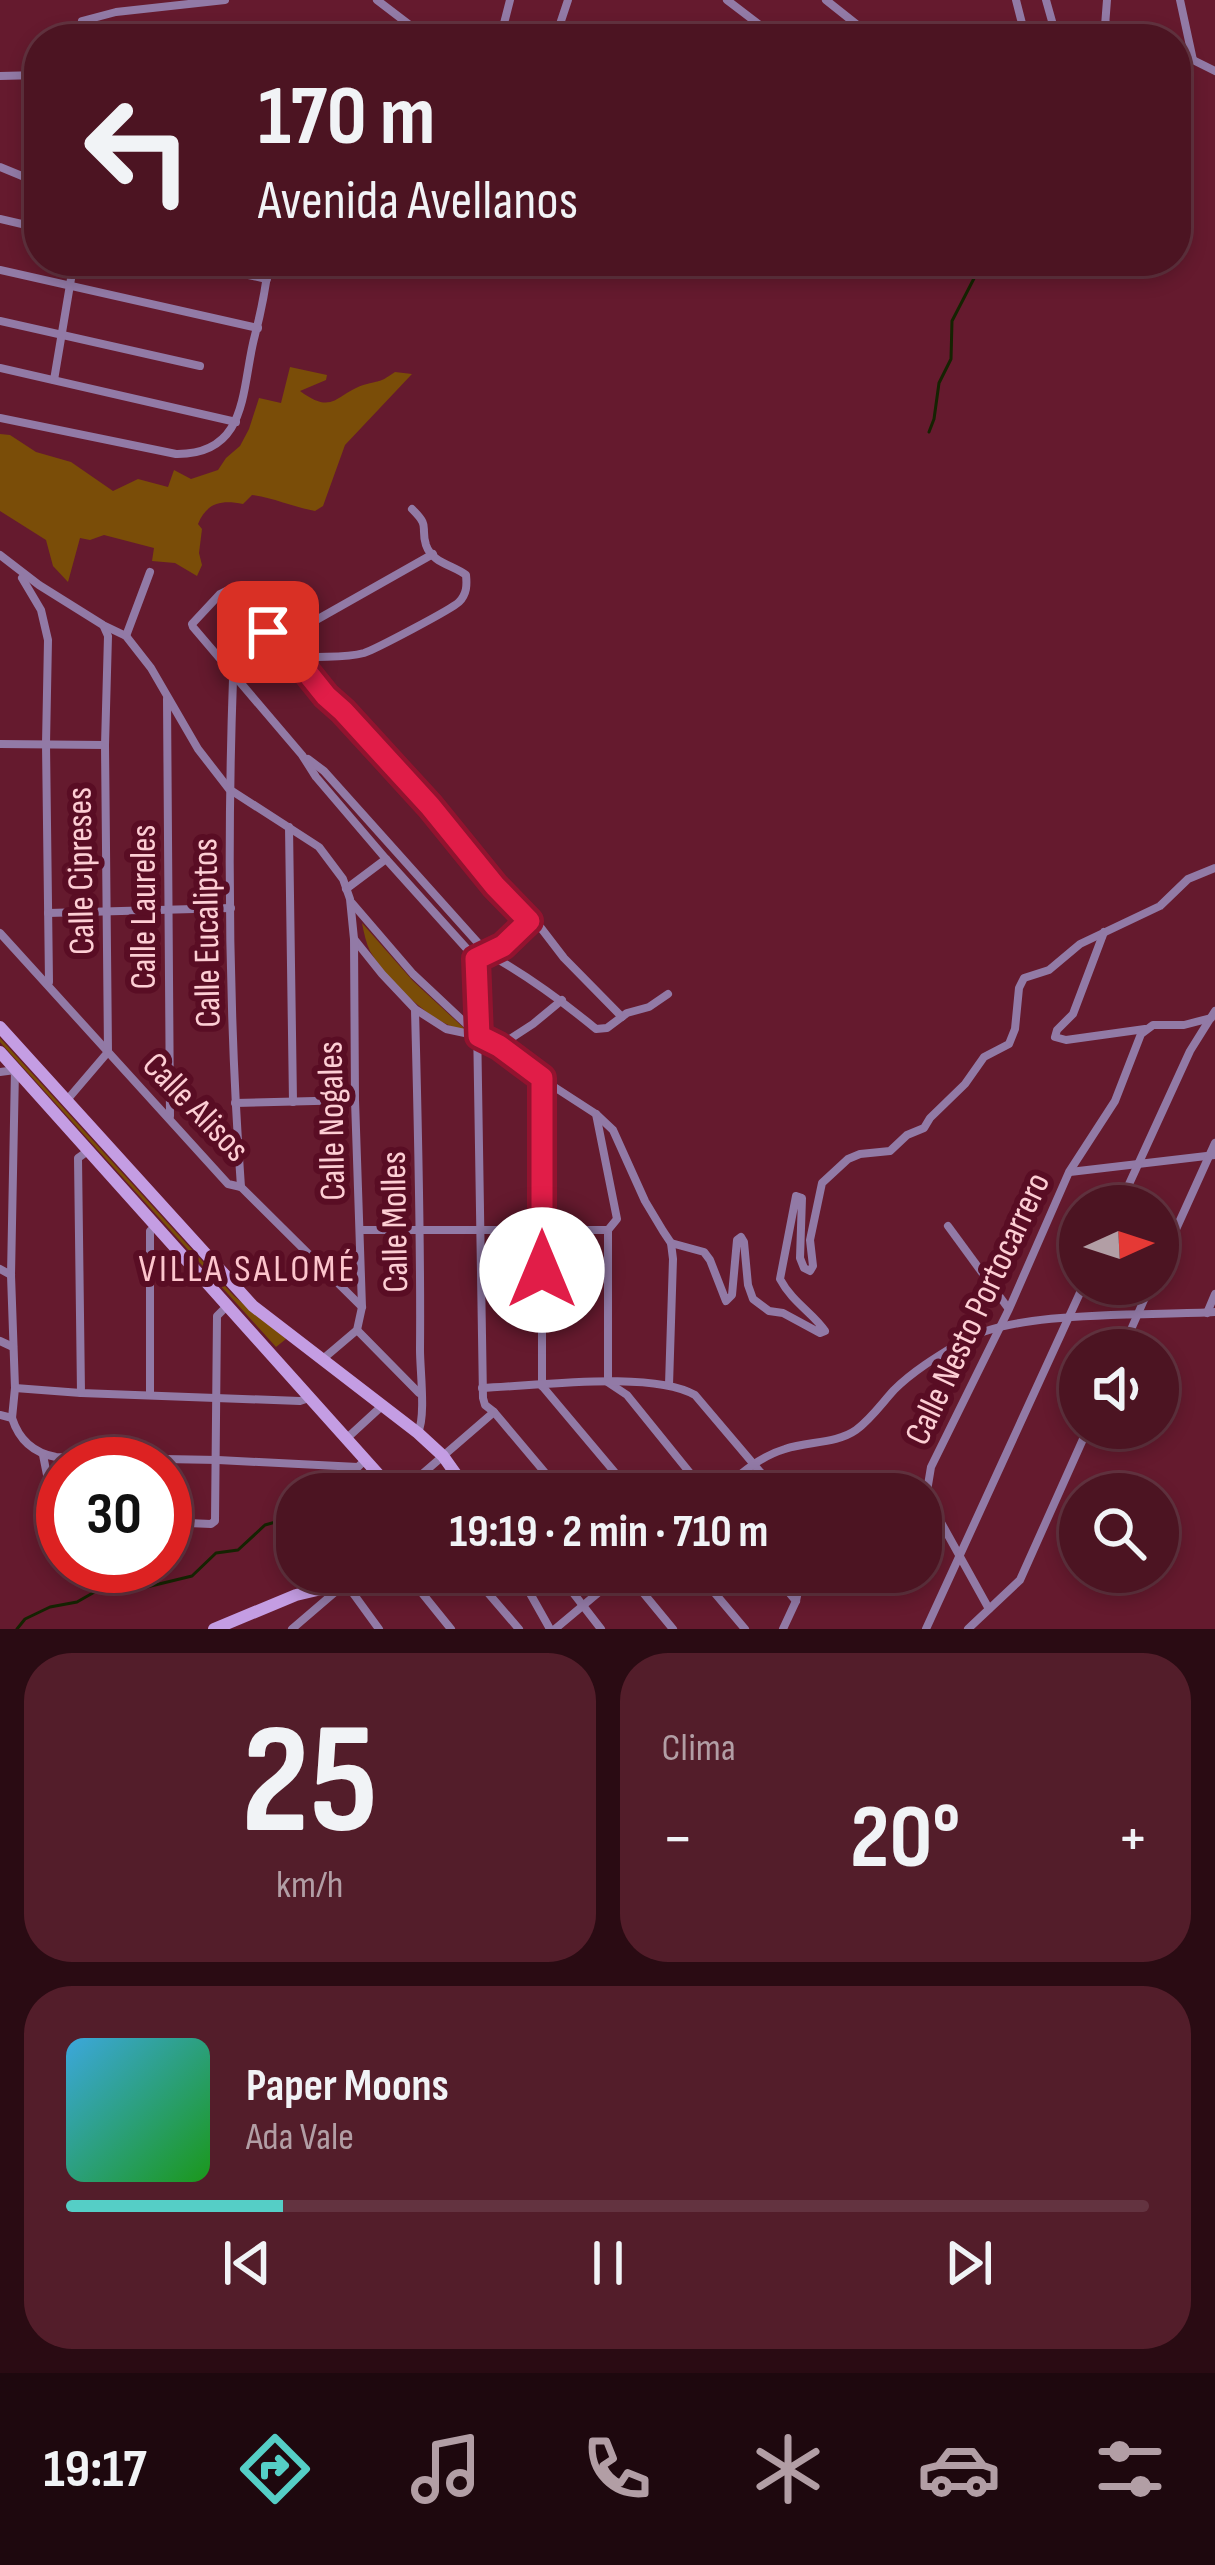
<!DOCTYPE html>
<html lang="es">
<head>
<meta charset="utf-8">
<style>
	:root { --surface:#4c1422; --page:#531d2a; --text:#f1f3f6; --muted:#b29ea5; --line:#633340; --accent:#55cec6 }
	body { margin:0; font-family:"Sofia Sans Condensed",sans-serif; background:var(--page); color:var(--text); height:100vh; display:flex; flex-direction:column; font-size:45px; white-space:nowrap }
	* { box-sizing:border-box; margin:0 }
	p { font-size:39px; color:var(--muted) }
	.icon { flex:none; width:66px; height:66px; fill:none; stroke:currentColor; stroke-width:2; stroke-linecap:round; stroke-linejoin:round }
	.map { position:relative; height:1629px; overflow:hidden }
	.side { display:flex; flex-direction:column; gap:24px; padding:24px; background:#2a0b13; flex:1 }
	.side>* { flex:none }
	.banner { position:absolute; left:24px; top:24px; width:1167px; height:252px; border-radius:48px; box-shadow:0 6px 18px #0003,0 0 0 3px var(--line); background:#4c1422; color:var(--text); overflow:hidden }
	.needle { width:78px; rotate:87deg }
	.buttons { position:absolute; left:1059px; top:1185px; display:grid; gap:24px }
	.buttons a { display:grid; place-items:center; width:120px; height:120px; border-radius:50%; background:var(--surface); box-shadow:0 6px 18px #0003,0 0 0 3px var(--line); font-size:60px }
	.speed { position:absolute; left:36px; top:1437px; display:flex; gap:24px; font-size:60px; font-weight:700; text-align:center }
	.speed>* { display:grid; place-content:center; width:156px; height:156px; border-radius:50%; background:var(--surface); box-shadow:0 6px 18px #0003,0 0 0 3px var(--line); line-height:1 }
	.speed .limit { border:18px solid #d22; background:#fff; color:#111 }
	.pin { position:absolute; display:grid; place-items:center; width:102px; height:102px; color:#fff; margin:-51px; border-radius:24px; box-shadow:0 6px 18px #0006 }
	.me { position:absolute; width:132px; margin:-66px; rotate:0deg; stroke-linejoin:round; filter:drop-shadow(0 0 9px #0008) }
	.turn { display:flex; align-items:center; gap:42px; height:252px; padding:0 36px; font-size:54px }
	.turn .icon { width:156px; height:156px; stroke-width:2.5 }
	.turn b { display:block; font-size:84px; line-height:102px }
	.big { font-size:90px; font-weight:700; line-height:1.1 }
	.side .widget { flex:1; display:flex; flex-direction:column; justify-content:center; gap:18px; min-width:0; padding:0 42px; border-radius:48px; background:var(--page) }
	.side .dial { align-items:center; gap:0 }
	.dial b { font-size:156px; line-height:1 }
	.song { display:flex; align-items:center; gap:36px }
	.cover { width:144px; height:144px; border-radius:18px; background:linear-gradient(135deg,hsl(200 70% 55%),hsl(120 70% 35%)) }
	.played { height:12px; border-radius:6px; background:linear-gradient(90deg,var(--accent) 20%,var(--line) 20%) }
	.keys { display:flex; justify-content:space-around; direction:ltr }
	.heat { display:flex; justify-content:space-between; align-items:center; font-size:66px; direction:ltr }
	.side .tiles { flex:1; display:grid; gap:24px; grid-template-columns:1fr 1fr }
	.widget:last-child { grid-column:span 2 }
	.trip { position:absolute; left:276px; top:1473px; width:666px; height:120px; border-radius:48px; background:var(--surface); box-shadow:0 6px 18px #0003,0 0 0 3px var(--line); font-weight:700; line-height:120px; text-align:center }
	.tabs { display:flex; height:192px; justify-content:space-around; align-items:center; background:#1e080e; color:var(--muted) }
	.tabs .icon { width:84px; height:84px }
	.tabs .active { color:var(--accent) }
	.tabs b { font-size:54px; color:var(--text) }
	.map>svg:first-child { display:block }
</style>
</head>
<body>
<div class="map">
<svg width="1215" height="1629" viewBox="0 0 1215 1629">
	<rect width="100%" height="100%" fill="#651a2e"/>
	<g fill="#7a4d08">
		<path d="M290 367 327 375 326 380 300 391C335 417 336 392 367 384 383 380 380 382 395 372L412 374 345 445 323 506 315 511C293 507 274 498 252 495L243 504C222 500 207 502 198 524L202 529 199 553 202 565 197 576 175 563 152 561 154 548 104 535 90 540 80 538 68 582 53 566 46 540 0 511V434L10 435 36 452 71 462 113 491 138 479 168 487 174 470 191 479 218 470 226 458 240 446 249 429 259 398 281 403Z"/>
		<path d="M362 923 413 981 466 1030C435 1028 386 979 370 951 366 943 364 933 362 923Z"/>
		<path d="M0 1038 234 1296 286 1339 276 1347 0 1042Z"/>
	</g>
	<g fill="none" stroke-linecap="round" stroke-linejoin="round">
		<g stroke="#152302" stroke-width="3">
			<path d="M929 432 934 419 939 383 951 359 952 321 983 261"/>
			<path d="M17 1629 25 1619 50 1607 77 1602 98 1590 122 1593 192 1576 216 1553 238 1550 265 1525 297 1516"/>
		</g>
		<path stroke="#152302" stroke-width="8" d="M333 1494 339 1488"/>
		<g stroke="#927aa6" stroke-width="8">
			<path d="M377 0 428 39"/>
			<path d="M727 0 773 35 784 39"/>
			<path d="M826 0 875 39"/>
			<path d="M1016 0 1026 39"/>
			<path d="M1046 0 1057 39"/>
			<path d="M1180 0 1193 60"/>
			<path d="M82 21 116 12 225 0"/>
			<path d="M1107 24 1132 39"/>
			<path d="M316 39 322 33"/>
			<path d="M500 39 510 0"/>
			<path d="M555 39 568 0"/>
			<path d="M1104 39 1107 0"/>
			<path d="M1176 62 1193 60 1215 71"/>
			<path d="M0 76 39 75"/>
			<path d="M0 167 39 183"/>
			<path d="M0 219 39 228"/>
			<path d="M182 261 267 279"/>
			<path d="M0 270 258 328"/>
			<path d="M0 321 200 366"/>
			<path d="M0 368 236 422"/>
			<path d="M54 380 74 261"/>
			<path d="M0 418 176 454C250 455 241 386 255 335 261 312 266 286 269 261"/>
			<path d="M0 555 39 585 103 625 126 636 151 668 198 749 229 789 319 847 343 879 350 899 354 939 382 974 415 1009 446 1029 479 1036 499 1046 542 1079 596 1114 613 1130 645 1201 663 1231 671 1243 704 1252 710 1260 726 1301 732 1295 737 1240 741 1237 744 1242 748 1285 753 1299 769 1311 783 1313 820 1333 825 1331C814 1314 792 1302 780 1279L796 1196 802 1198 800 1258 804 1268 810 1271 813 1266 810 1240 822 1183 848 1159 860 1154 890 1151 907 1135 924 1128 930 1118 965 1084 984 1057 1009 1044 1015 1029 1019 988 1024 978 1049 970 1080 944 1160 906 1188 879 1215 868"/>
			<path d="M22 578 41 610 48 640 46 744 49 982"/>
			<path d="M268 631 293 614 318 619 433 554"/>
			<path d="M126 636 150 572"/>
			<path d="M297 659C319 655 342 659 364 653 374 650 452 609 459 602 467 594 467 585 466 575 453 565 432 563 426 545 420 525 431 528 412 509"/>
			<path d="M233 679C227 848 229 1019 241 1187"/>
			<path d="M167 699 170 1116"/>
			<path d="M0 744 105 745"/>
			<path d="M308 759 324 771 487 953C526 975 561 1000 596 1029L607 1028 627 1013 649 1007 668 994"/>
			<path d="M289 827 293 1102"/>
			<path d="M346 889 386 859"/>
			<path d="M352 903 413 974 478 1035"/>
			<path d="M48 913 231 908"/>
			<path d="M1104 932 1073 1014 1057 1030 1055 1037 1066 1040 1145 1029"/>
			<path d="M0 933 228 1184 241 1187 362 1307"/>
			<path d="M476 959 386 859 316 777 302 755 193 627 192 624 220 594 228 590H237L255 605 268 631 289 649 326 696 343 711 430 806 505 898 529 921 541 928 564 958 622 1017"/>
			<path d="M476 959 483 1398 485 1405 494 1412 563 1494"/>
			<path d="M476 959 503 946 529 921"/>
			<path d="M415 1010C418 1124 421 1237 420 1350 420 1370 426 1417 418 1432"/>
			<path d="M499 1046 533 1024 562 1000"/>
			<path d="M0 1072 15 1070 11 1275 15 1388 12 1418"/>
			<path d="M542 1079V1386"/>
			<path d="M67 1100 108 1052 105 745 108 636 104 627"/>
			<path d="M235 1103 355 1100"/>
			<path d="M596 1114 617 1219 608 1230V1382"/>
			<path d="M1070 1172 1215 1155"/>
			<path d="M1119 1206 1190 1051 1215 1011"/>
			<path d="M948 1226 1008 1308"/>
			<path d="M360 1230H608"/>
			<path d="M0 1269 11 1275"/>
			<path d="M1158 1269 1215 1143"/>
			<path d="M1207 1313 1215 1294"/>
			<path d="M357 1330 419 1393"/>
			<path d="M0 1341 13 1347"/>
			<path d="M1122 1350 1151 1284"/>
			<path d="M324 1358 357 1330 362 1307 355 1100 354 939"/>
			<path d="M609 1383 627 1395 707 1494"/>
			<path d="M669 1385 673 1259 671 1243"/>
			<path d="M543 1387 633 1494"/>
			<path d="M15 1388 81 1393 300 1401 309 1398"/>
			<path d="M482 1388C535 1386 652 1370 695 1395L779 1494"/>
			<path d="M81 1393 78 1158 88 1151"/>
			<path d="M150 1395V1231L155 1226"/>
			<path d="M0 1415 12 1418"/>
			<path d="M12 1418C19 1440 33 1453 56 1457L218 1460 358 1467 365 1460"/>
			<path d="M346 1439 383 1405"/>
			<path d="M43 1455 55 1515 63 1516"/>
			<path d="M399 1494 494 1412"/>
			<path d="M717 1494C738 1476 758 1457 785 1449 808 1441 836 1444 856 1430 871 1419 882 1403 894 1390 913 1371 938 1356 961 1342 1015 1309 1150 1316 1215 1312"/>
			<path d="M165 1522 211 1524 215 1521 217 1316 227 1306"/>
			<path d="M405 1572 451 1629"/>
			<path d="M470 1572 519 1629"/>
			<path d="M518 1572 550 1629"/>
			<path d="M557 1572 601 1629"/>
			<path d="M626 1572 673 1629"/>
			<path d="M697 1572 745 1629"/>
			<path d="M772 1572 796 1601"/>
			<path d="M347 1585 379 1629"/>
			<path d="M989 1609 933 1508 927 1491 931 1467 1009 1309 1069 1172 1115 1101 1141 1034 1153 1025H1184L1211 1018"/>
			<path d="M292 1629 334 1593 332 1586"/>
			<path d="M555 1629 623 1572"/>
			<path d="M783 1629 796 1601 802 1572"/>
			<path d="M926 1629 1084 1284"/>
			<path d="M968 1629 1020 1580 1088 1428"/>
		</g>
		<g stroke="#c49de3" stroke-width="12">
			<path d="M0 1027 253 1306 418 1433 443 1456 470 1494"/>
			<path d="M0 1052 396 1494"/>
			<path d="M214 1629 296 1595 394 1572"/>
		</g>
	</g>
	<g fill="none" stroke-linecap="round" stroke-linejoin="round">
		<defs>
			<path id="route" d="M268 632 289 650 326 696 343 711 430 806 495 886 529 921 503 946 476 959 479 1036 499 1046 542 1078V1270"/>
		</defs>
		<use href="#route" stroke="#92132f" stroke-width="30"/>
		<use href="#route" stroke="#e11d48" stroke-width="21"/>
	</g>
	<g text-anchor="middle" stroke-width="12" stroke-linejoin="round" paint-order="stroke">
		<g font-size="36" fill="#fdced4" stroke="#590d24">
			<text transform="translate(79 871) rotate(-91)" y="13">Calle Cipreses</text>
			<text transform="translate(142 907) rotate(-90)" y="13">Calle Laureles</text>
			<text transform="translate(205 933) rotate(-91)" y="13">Calle Eucaliptos</text>
			<text transform="translate(197 1106) rotate(46)" y="13">Calle Alisos</text>
			<text transform="translate(330 1121) rotate(-91)" y="13">Calle Nogales</text>
			<text transform="translate(393 1222) rotate(-91)" y="13">Calle Molles</text>
			<text transform="translate(976 1308) rotate(-65)" y="13">Calle Nesto Portocarrero</text>
		</g>
		<g font-size="39" letter-spacing="3" fill="#fdc5cd" stroke="#590d24">
			<text x="248" y="1281">VILLA SALOMÉ</text>
		</g>
	</g>
</svg>
<div class="buttons">
<a><svg class="needle" viewBox="-14 -14 28 28"><path d="M0-13l5 13h-10z" fill="#e53935"/><path d="M0 13l5-13h-10z" fill="#b29ea5"/></svg></a>
<a><svg class="icon" aria-label="sound" viewBox="0 0 24 24"><path d="M4 9h4l5-4v14l-5-4H4zM17 9q2 3 0 6"/></svg></a>
<a><svg class="icon" aria-label="search" viewBox="0 0 24 24"><circle cx="10" cy="10" r="6"/><path d="M15 15l6 6"/></svg></a>
</div>
<div class="speed"><div class="limit">30</div></div>
<div class="pin" style="left:268px;top:632px;background:#d93025"><svg class="icon" aria-label="arrive" viewBox="0 0 24 24"><path d="M6 21V4h12l-3 4 3 4H6"/></svg></div>
<svg class="me" style="left:542px;top:1270px" viewBox="-20 -20 40 40"><circle r="19" fill="#fff"/><path d="M0-13L10 11 0 6-10 11z" fill="#e11d48"/></svg>
<div class="trip">19:19 · 2 min · 710 m</div>
<div class="banner">
<div class="turn"><svg class="icon" aria-label="left" viewBox="0 0 24 24"><path d="M17 20v-9H6M10 6l-5 5 5 5"/></svg><div><b>170 m</b>Avenida Avellanos</div></div>
</div>
</div>
<section class="side">
<div class="tiles">
<div class="widget dial"><b>25</b><p>km/h</p></div>
<div class="widget"><p>Clima</p>
<div class="heat"><a>−</a><b class="big">20°</b><a>+</a></div>
</div>
<div class="widget">
<div class="song"><i class="cover"></i><div><b>Paper Moons</b><p>Ada Vale</p></div></div>
<div class="played"></div>
<div class="keys"><svg class="icon" aria-label="previous" viewBox="0 0 24 24"><path d="M18 5L8 12l10 7zM5 5v14"/></svg><svg class="icon" aria-label="pause" viewBox="0 0 24 24"><path d="M8 5v14M16 5v14"/></svg><svg class="icon" aria-label="next" viewBox="0 0 24 24"><path d="M6 5l10 7-10 7zM19 5v14"/></svg></div>
</div>
</div>
</section>
<nav class="tabs">
<b>19:17</b>
<svg class="icon active" aria-label="directions" viewBox="0 0 24 24"><path d="M12 3l9 9-9 9-9-9zM9 14v-3h6M13 9l2 2-2 2"/></svg>
<svg class="icon" aria-label="music" viewBox="0 0 24 24"><path d="M9 18V5l10-2v13"/><circle cx="6" cy="18" r="3"/><circle cx="16" cy="16" r="3"/></svg>
<svg class="icon" aria-label="phone" viewBox="0 0 24 24"><path d="M5 4h4l2 5-3 2q2 4 5 5l2-3 5 2v4C11 20 4 13 5 4z"/></svg>
<svg class="icon" aria-label="climate" viewBox="0 0 24 24"><path d="M12 3v18M4 7l16 10M4 17L20 7"/></svg>
<svg class="icon" aria-label="car" viewBox="0 0 24 24"><path d="M5 17H2v-5l4-1 3-4h7l3 4 3 1v5h-3M9 17h6M6 11h13"/><circle cx="7" cy="17" r="2"/><circle cx="17" cy="17" r="2"/></svg>
<svg class="icon" aria-label="filters" viewBox="0 0 24 24"><path d="M4 7h16M4 17h16"/><circle cx="9" cy="7" r="2"/><circle cx="15" cy="17" r="2"/></svg>
</nav>
</body>
</html>
